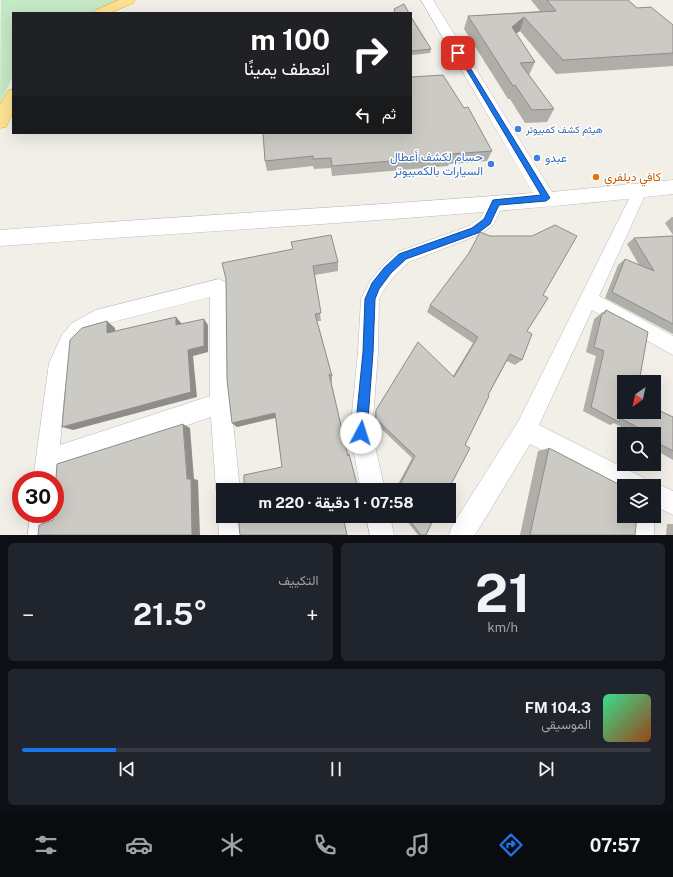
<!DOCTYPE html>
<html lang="ar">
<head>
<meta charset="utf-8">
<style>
	:root { --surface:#171b24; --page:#20242c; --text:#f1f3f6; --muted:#9ea1a6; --line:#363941; --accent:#1a73e8 }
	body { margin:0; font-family:"Public Sans",Vazirmatn,sans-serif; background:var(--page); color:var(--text); direction:rtl; height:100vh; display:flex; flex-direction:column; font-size:15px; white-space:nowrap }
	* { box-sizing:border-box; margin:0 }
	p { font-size:13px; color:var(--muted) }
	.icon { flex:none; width:22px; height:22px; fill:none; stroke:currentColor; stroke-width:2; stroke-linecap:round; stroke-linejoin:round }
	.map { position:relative; height:535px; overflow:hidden; direction:ltr }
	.drawer { display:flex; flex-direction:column; gap:8px; padding:8px; background:#0d0f14; flex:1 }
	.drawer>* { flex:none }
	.top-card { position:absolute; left:12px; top:12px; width:400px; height:122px; border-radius:0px; box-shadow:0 4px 16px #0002; direction:rtl; background:#202124; color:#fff; overflow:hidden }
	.needle { width:26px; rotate:213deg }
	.controls { position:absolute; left:617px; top:375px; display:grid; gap:8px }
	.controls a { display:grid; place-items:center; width:44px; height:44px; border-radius:0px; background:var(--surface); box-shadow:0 4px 16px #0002; font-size:20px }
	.speed { position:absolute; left:12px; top:471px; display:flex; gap:8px; font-size:20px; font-weight:700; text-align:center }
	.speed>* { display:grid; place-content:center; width:52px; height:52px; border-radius:50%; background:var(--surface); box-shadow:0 4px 16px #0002; line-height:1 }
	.speed .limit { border:6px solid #d22; background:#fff; color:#111 }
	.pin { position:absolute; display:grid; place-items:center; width:34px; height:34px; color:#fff; margin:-17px; border-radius:8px; box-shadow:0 2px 6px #0006 }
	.me { position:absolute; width:44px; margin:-22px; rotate:5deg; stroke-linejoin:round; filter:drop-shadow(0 0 3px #0008) }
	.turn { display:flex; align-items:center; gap:14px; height:84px; padding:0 16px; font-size:18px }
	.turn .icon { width:52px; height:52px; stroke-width:2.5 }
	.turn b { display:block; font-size:28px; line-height:34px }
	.then { display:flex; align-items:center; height:38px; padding:0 16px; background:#0003; gap:8px; font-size:15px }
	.big { font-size:30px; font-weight:700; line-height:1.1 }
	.drawer .card { flex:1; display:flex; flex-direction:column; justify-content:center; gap:6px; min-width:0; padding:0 14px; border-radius:6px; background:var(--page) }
	.drawer .dial { align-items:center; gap:0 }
	.dial b { font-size:52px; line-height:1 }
	.song { display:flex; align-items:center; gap:12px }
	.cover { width:48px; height:48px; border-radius:6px; background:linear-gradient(135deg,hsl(150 70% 55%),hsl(20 70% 35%)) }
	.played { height:4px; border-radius:2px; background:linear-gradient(90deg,var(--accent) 15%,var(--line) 15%) }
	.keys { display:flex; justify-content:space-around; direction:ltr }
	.heat { display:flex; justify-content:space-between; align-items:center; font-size:22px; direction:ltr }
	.drawer .tiles { flex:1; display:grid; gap:8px; grid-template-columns:1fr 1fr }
	.card:last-child { grid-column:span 2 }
	.trip { position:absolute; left:216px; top:483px; width:240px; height:40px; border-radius:0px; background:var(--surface); box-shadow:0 4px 16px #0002; font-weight:700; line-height:40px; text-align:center; direction:rtl }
	.tabs { display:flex; height:64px; justify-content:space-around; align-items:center; background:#090b0e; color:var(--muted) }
	.tabs .icon { width:28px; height:28px }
	.tabs .selected { color:var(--accent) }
	.tabs b { font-size:18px; color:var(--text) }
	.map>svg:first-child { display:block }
</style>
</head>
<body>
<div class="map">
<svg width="673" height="535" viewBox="0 0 673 535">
	<rect width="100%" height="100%" fill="#f1efe8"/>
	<path fill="#c5e8c5" d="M1 0H120L91 13H13V76L0 104Z"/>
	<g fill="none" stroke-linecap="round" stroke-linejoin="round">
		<defs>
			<g id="street">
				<path d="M640 186 645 187 647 191 599 296 673 336V355L592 310 539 425 644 478 647 485 654 482 673 491V515L654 506V486H624V492L530 444 475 535H449L452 526 518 422 633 191 635 187Z"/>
				<path d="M496 197 501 199 504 203 493 225 481 234 409 262 394 276 383 291 379 299 378 352 372 433 385 490H361L350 433 358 352 361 299 370 281 382 266 397 252 469 226 481 217 491 199Z"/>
				<path d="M219 279 225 282 228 287 231 403 240 490H223V500L220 498 216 490 211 417 58 469 55 484V480H33L49 363 62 335 72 323 96 310ZM210 297V396L60 445C63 419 63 370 76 348 82 338 91 332 101 325Z"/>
				<path d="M221 507H223V516H242L243 535H219L218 516Z"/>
				<path d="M30 514H54L52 535H28Z"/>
				<path d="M366 516H390L394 535H370Z"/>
				<rect x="630" y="516" width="24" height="19"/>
			</g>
			<path id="secondary" d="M421 0H433L552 192 673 180V194C449 219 224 229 0 246V230C178 216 356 207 533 193Z"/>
			<g id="highway">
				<path d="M119 0H135L133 3 110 13H94L96 10Z"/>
				<path d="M13 89V112L6 127 0 128V105L8 91Z"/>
			</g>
		</defs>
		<use href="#street" stroke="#b5b8bc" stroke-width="1"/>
		<use href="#secondary" stroke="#b6babf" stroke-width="1"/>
		<use href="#highway" stroke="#f9ab00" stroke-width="1"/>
		<use href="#street" fill="#fff" fill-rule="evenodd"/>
		<use href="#secondary" fill="#fff" fill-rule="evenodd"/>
		<use href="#highway" fill="#fde293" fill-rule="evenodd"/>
	</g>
	<g fill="#afaea9">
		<path d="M531 0H628L637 8 673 25V66L556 74 520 31 516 33 535 62 529 75 554 109 547 122 525 123 510 99H508L464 29 468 16 540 11Z"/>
		<path d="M411 17 431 49 430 53 412 55 411 54Z"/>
		<path d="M464 108 492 151 487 161 449 164 448 166 332 176 331 168 314 169 313 166 267 171 265 161Z"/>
		<path d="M672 217H673V235L665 223Z"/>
		<path d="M673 236V334L605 298 618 265 625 259 639 265 627 244 634 238Z"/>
		<path d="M338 262V271L315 275 321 321H317L332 376V382L331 381 348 456 357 489 282 467 276 418 237 427 232 423 226 279Z"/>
		<path d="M543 295 527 331 522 360 515 365 507 361 488 395 465 445 448 490H395L412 458 374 422 375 414 376 410 453 376 473 343 427 312 430 305Z"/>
		<path d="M606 310 624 382 656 409 673 417V460L654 449V434H634L614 423 610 425 583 411 596 356 586 352 594 319Z"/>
		<path d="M549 448 635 535H520L538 451Z"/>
		<path d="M403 516H435L426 535H418Z"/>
		<path d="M667 524H673V535H666Z"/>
	</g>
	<g fill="#8f8d8a">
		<path d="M524 17 520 31 507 40 512 27Z"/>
		<path d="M176 317 182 324 176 325Z"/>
		<path d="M204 319 208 325V352L193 356 197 397 73 430 62 427 188 350Z"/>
		<path d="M107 321 115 328V339L107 333Z"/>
		<path d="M275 413 278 417 237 427 232 423Z"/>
		<path d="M183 424 190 428 194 479 198 480 200 535H192Z"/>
	</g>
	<g fill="#cccac5" stroke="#8f8d8a">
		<path d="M547 0H628L637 8 651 7 673 25V53L563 60 524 17 512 27 535 62 520 63 554 109 532 110 515 85 513 86 468 16 556 11Z"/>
		<path d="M404 4 409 13H395L394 9Z"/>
		<path d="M411 17 431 49 412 51 411 48Z"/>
		<path d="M443 75 464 108 468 107 492 151 450 154 451 156 332 166 331 158 313 159V156L265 161 263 133H411V77Z"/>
		<path d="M555 225 577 236 543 295 548 298 527 331 532 334 522 360 510 354 488 395 489 396 465 445 470 448 448 490H397L415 456 376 419V410L418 342 454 377 478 337 430 305 469 253 480 232 490 236H532Z"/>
		<path d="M331 235 338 262 313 266 321 313 315 314 332 376 329 374 348 456 349 454 358 488 350 490H244V475L282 467 275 413 232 423 227 380 226 279 222 263 293 249 291 242Z"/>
		<path d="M673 236V324L612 292 625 259 654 271 634 238Z"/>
		<path d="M606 310 648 332 639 382H624V412H654V392L658 394 656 409 673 417V451L654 441 655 437 654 436V434H650L620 418 619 422 591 407 604 351 594 347 602 313 604 314Z"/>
		<path d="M176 317V325L204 319V346L188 350 191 392 62 427 70 340 82 328 107 321V333Z"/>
		<path d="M183 424 187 479H191L192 535H38L39 525 53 520V514H55V492L57 464Z"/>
		<path d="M549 448 624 487V516H637L635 535H530Z"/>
		<path d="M238 516H343L347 535H240Z"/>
		<path d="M406 516H435L426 535H421Z"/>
	</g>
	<path fill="#1a73e8" stroke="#114b97" d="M456 52 461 53 550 198 546 201 499 205 490 224 478 233 406 259 391 273 379 289 375 299 373 352 367 433 365 437 361 439 357 437 355 433 363 352 365 299 372 283 384 268 399 254 472 228 484 219 493 200 541 195Z"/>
	<g fill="#3f7fe0" stroke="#fff" stroke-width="1.5">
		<circle cx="518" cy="129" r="4"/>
		<circle cx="537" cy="158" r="4"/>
		<circle cx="491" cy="164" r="4"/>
	</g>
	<circle fill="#e8710a" stroke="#fff" stroke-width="1.5" cx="596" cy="177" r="4"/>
	<g text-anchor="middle" stroke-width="3" stroke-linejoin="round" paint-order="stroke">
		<g font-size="10" fill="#366cbe" stroke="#fff" text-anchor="start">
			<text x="526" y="133">هيثم كشف كمبيوتر</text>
		</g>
		<g font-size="12" fill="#366cbe" stroke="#fff" text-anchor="end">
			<text x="483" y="161">حسام لكشف أعطال<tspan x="483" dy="14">السيارات بالكمبيوتر</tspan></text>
			<text x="545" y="162" text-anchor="start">عبدو</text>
		</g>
		<g font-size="12" fill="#c56008" stroke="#fff" text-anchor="start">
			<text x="604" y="181">كافي ديلفري</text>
		</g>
	</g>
</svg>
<div class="controls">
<a><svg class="needle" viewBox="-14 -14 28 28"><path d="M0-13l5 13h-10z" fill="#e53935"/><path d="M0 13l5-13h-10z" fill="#9ea1a6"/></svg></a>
<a><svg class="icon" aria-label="search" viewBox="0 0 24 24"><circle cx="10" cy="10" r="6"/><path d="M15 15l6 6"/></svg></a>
<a><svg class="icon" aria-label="layers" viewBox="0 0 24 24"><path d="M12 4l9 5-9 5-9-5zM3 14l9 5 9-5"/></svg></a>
</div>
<div class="speed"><div class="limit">30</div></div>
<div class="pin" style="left:458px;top:53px;background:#d93025"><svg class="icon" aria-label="arrive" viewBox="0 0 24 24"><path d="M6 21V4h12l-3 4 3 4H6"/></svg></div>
<svg class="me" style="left:361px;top:433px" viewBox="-20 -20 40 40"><circle r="19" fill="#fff"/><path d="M0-13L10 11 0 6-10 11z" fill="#1a73e8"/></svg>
<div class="trip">07:58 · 1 دقيقة · 220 m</div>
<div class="top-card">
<div class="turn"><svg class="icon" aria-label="right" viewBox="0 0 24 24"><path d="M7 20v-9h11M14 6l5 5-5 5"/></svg><div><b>100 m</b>انعطف يمينًا</div></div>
<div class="then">ثم<svg class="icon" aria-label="left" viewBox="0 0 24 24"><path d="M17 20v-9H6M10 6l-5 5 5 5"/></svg></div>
</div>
</div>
<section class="drawer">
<div class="tiles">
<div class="card dial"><b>21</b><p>km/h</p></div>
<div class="card"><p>التكييف</p>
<div class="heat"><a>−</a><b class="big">21.5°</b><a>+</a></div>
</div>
<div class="card">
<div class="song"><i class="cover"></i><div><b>104.3 FM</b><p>الموسيقى</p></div></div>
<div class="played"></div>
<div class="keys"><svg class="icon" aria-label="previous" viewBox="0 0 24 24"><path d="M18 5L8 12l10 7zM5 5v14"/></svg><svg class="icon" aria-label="pause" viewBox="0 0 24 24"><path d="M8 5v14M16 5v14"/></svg><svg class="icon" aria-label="next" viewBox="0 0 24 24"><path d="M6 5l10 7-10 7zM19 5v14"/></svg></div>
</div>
</div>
</section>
<nav class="tabs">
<b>07:57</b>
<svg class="icon selected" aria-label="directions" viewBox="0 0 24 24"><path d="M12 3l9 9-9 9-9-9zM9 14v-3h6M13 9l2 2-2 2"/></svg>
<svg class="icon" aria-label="music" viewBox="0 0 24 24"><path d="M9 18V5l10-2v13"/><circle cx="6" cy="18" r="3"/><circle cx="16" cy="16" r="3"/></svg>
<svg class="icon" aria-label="phone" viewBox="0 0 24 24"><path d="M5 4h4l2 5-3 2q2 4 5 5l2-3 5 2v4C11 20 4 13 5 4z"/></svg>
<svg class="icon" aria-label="climate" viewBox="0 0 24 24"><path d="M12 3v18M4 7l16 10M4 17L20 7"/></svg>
<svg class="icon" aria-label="car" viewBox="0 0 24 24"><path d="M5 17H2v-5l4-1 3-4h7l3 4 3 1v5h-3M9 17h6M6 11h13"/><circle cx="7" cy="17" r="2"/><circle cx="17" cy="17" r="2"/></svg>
<svg class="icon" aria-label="filters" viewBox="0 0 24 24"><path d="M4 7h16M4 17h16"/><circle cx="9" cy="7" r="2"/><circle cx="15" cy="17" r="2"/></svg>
</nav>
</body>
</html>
